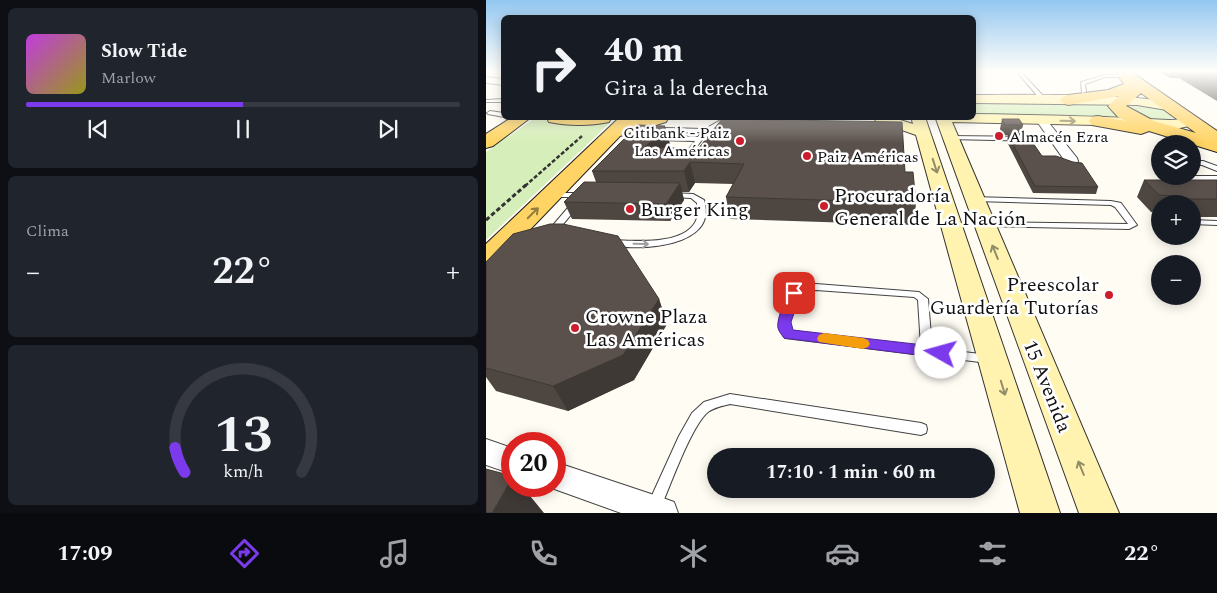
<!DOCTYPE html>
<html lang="es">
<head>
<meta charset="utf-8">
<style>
	:root { --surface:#171b24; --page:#20242c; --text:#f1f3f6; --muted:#9ea1a6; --line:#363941; --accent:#7c3aed }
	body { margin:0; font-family:Spectral,serif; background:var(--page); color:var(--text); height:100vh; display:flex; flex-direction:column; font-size:19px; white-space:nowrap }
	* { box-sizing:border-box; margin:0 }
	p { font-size:16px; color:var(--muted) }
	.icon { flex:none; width:28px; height:28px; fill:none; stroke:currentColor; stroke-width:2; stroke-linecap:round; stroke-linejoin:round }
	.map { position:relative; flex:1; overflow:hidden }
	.panel { display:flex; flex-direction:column; gap:8px; padding:8px; background:#0d0f14; width:486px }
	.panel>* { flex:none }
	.banner { position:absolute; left:15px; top:15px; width:475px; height:105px; border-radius:8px; box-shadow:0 2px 12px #0003; background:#171b24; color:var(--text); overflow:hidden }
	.fabs { position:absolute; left:665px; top:135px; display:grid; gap:10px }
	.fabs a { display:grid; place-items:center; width:50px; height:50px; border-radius:50%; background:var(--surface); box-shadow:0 2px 12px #0003; font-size:25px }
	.speed { position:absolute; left:15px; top:432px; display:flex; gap:10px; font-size:25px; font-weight:700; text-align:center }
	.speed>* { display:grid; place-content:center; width:65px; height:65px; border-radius:50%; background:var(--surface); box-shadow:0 2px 12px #0003; line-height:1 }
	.speed .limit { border:8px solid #d22; background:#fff; color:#111 }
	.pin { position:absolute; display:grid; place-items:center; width:42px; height:42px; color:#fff; margin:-21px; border-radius:10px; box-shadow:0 2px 8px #0006 }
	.me { position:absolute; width:55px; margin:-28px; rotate:277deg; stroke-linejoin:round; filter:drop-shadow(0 0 4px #0008) }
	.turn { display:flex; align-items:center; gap:18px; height:105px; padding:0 20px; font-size:22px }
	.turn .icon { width:65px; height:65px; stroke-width:2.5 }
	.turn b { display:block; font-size:35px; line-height:42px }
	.big { font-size:38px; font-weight:700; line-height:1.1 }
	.panel .card { flex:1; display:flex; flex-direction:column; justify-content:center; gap:8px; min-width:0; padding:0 18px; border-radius:8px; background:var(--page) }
	.panel .dial { align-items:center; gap:0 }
	.dial svg { height:130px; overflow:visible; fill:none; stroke:var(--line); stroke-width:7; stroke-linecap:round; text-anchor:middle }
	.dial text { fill:var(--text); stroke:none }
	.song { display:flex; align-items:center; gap:15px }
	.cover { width:60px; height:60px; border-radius:8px; background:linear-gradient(135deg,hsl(290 70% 55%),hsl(60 70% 35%)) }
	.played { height:5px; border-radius:2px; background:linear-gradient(90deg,var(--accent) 50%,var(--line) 50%) }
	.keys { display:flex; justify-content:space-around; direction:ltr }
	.heat { display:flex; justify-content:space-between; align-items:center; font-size:28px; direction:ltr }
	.trip { position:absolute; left:221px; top:448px; width:288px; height:50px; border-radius:25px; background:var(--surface); box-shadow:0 2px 12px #0003; font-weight:700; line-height:50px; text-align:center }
	.tab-bar { display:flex; height:80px; justify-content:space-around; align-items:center; background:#090b0e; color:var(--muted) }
	.tab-bar .icon { width:35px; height:35px }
	.tab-bar .selected { color:var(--accent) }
	.tab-bar b { font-size:22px; color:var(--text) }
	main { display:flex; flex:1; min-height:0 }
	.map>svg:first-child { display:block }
</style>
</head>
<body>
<main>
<section class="panel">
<div class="card">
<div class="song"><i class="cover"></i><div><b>Slow Tide</b><p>Marlow</p></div></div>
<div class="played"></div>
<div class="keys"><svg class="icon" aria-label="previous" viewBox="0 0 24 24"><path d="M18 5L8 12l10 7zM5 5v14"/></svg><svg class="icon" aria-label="pause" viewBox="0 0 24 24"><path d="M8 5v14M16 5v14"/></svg><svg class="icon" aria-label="next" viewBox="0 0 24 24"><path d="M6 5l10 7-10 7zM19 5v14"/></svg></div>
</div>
<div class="card"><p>Clima</p>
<div class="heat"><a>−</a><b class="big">22°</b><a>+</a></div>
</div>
<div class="card dial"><svg viewBox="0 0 100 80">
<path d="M14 69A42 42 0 1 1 86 69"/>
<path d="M14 69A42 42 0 0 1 8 54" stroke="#7c3aed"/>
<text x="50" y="56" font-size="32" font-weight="700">13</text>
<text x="50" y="72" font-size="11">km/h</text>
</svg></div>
</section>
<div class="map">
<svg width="731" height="513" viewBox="0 0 731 513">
	<rect width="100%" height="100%" fill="#fffcf4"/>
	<g fill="#d6eeb9">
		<path d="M488 102 621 104 625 111 637 119 488 116Z"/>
		<path d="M640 102 676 108 685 113 686 118C669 124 648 120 638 104Z"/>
		<path d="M49 118 76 123 129 118 0 240V152Z"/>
	</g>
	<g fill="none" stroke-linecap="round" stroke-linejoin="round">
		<defs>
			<g id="lane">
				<path d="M530 71H534L559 98V100H555Z"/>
				<path d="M619 75H640L642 76 640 77H619L599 84 600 92 596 93 595 82Z"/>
				<path d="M18 99V102H0V100Z"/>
				<path d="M4 111 18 113V117L2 114 1 113Z"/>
				<path d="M238 118H244L227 129 239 130V132H222L202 158 200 159 197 157 209 141 173 140 170 138 173 136 212 137 216 132 170 133 167 131 179 128 219 129Z"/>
				<path d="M464 136 554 137 557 139 554 141 462 139 461 138Z"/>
				<path d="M674 161V170L667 165Z"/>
				<path d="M706 161H717L731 166V171L716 165H706Z"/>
				<path d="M685 176H731V180L696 181Z"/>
				<path d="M63 193H95L99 195 95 197H63Z"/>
				<path d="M183 193 207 194 218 200C233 248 152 251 123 245L122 243 123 241 126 240C149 241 202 246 211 218 212 214 211 207 211 203L205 198 183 197Z"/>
				<path d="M486 197 625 201 635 203 651 225 643 229 500 226 496 224 497 222 642 224 629 207 625 205 489 201H486Z"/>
				<path d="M86 203H92L93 205 68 235H62L61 233 62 231Z"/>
				<path d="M706 220 731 221V225L706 224Z"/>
				<path d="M330 284 433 292 442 299 446 348 502 355 506 356 508 359 506 362 502 363 299 338 294 329 293 322 301 297 311 288ZM330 290 428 297 432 300 435 347 306 331C301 322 306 301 315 295 319 291 325 291 330 290Z"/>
				<path d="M244 394 435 423 440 425 441 429 440 433 435 435 244 404C236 406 229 407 222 412 205 426 183 489 173 512H163L161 507 163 502 193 436 206 413 218 402Z"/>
			</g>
			<g id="street">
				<path d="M0 77 18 79V85L0 83Z"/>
				<path d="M555 117 559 118 591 158 592 161 591 164H581L550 120Z"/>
				<path d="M0 439 26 448V474L0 465Z"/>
				<path d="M69 462 177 498 188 502 192 513H135L60 486H69Z"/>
			</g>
			<g id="secondary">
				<path d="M488 95C516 95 682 92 694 107L687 111 651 105 488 103Z"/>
				<path d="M488 114C552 115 617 116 682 120 692 121 702 115 712 118L714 121 712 124 685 130 655 126 466 122 633 513H593L450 119 488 118Z"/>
				<path d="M388 118H408L427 124 426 120 427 118H439L440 120 574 513H534L430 135 390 121Z"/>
			</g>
			<g id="primary">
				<path d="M632 71H644L731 131V152L663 131 655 134 606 125 603 121 606 117 612 116 640 121 632 117 622 106 633 96 582 105 577 103 574 100 577 97 582 95 622 90 638 84 630 73ZM655 93 710 133 668 121 640 106Z"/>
				<path d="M25 118H44L7 146 0 148V134Z"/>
				<path d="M61 118H125L123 122C105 126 81 126 63 122Z"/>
				<path d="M133 118H150L149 120 158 118H182L180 122 134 136 10 265 0 267V244Z"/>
			</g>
		</defs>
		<use href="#lane" stroke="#434343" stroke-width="2"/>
		<use href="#street" stroke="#434343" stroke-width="2"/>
		<use href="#secondary" stroke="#323232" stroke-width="2"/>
		<use href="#primary" stroke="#212121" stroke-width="2"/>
		<path stroke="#323232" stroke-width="2.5" stroke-dasharray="4 2" stroke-linecap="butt" d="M39 186 96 136"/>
		<path stroke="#323232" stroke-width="3" stroke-dasharray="4.5 2.5" stroke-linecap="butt" d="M0 220 40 185"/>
		<use href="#lane" fill="#fff" fill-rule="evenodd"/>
		<use href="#street" fill="#fff" fill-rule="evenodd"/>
		<use href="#secondary" fill="#fff3af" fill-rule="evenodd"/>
		<use href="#primary" fill="#ffd464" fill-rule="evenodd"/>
	</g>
	<g fill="#4d4641">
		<path d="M673 71H731V101L693 78H684Z"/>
		<path d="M516 119 537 125 535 135H517L514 129Z"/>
		<path d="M522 135 556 156 587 162 612 187 610 194 547 193 521 142Z"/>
		<path d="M184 144 180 148 419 172 430 203 428 225 244 219 240 197 247 184 209 183 203 192H196L198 200 184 221 86 219 78 202 110 182 106 171Z"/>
		<path d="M658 180H731V217H706V204H674V213L665 212 651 197Z"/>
		<path d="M0 262 173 299 181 324 148 380 82 411 10 391 0 377Z"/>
	</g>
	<g fill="#3f3935">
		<path d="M179 126 184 144 164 167 159 147Z"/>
		<path d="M204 162 209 183 203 192 198 171Z"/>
		<path d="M194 183 198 200 184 221 180 204Z"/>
		<path d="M173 299 181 324 148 380 82 411 67 386Z"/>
		<path d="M26 478V486H36L58 513H6Z"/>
	</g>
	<g fill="#5a514c" stroke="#3f3935">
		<path d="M708 71H731V84Z"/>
		<path d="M236 119 416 122 419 172H427L430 203 240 197 258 164 204 162 198 171H106L152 125 179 126 159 147 212 149Z"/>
		<path d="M516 119H533L537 125H519Z"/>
		<path d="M522 135 542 136 556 156H570L587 162 596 163 612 187 549 186Z"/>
		<path d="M658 180H731V199H694L691 196 673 195Z"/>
		<path d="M98 182 194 183 180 204 78 202Z"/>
		<path d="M64 224H77L132 236 173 299 137 355 67 386 0 368V262L27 234Z"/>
		<path d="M0 469 26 476V478L6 513H0Z"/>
	</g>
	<defs><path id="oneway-shaft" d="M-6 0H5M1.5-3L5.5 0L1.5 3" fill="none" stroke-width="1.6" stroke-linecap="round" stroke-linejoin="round" transform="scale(1.25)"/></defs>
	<g stroke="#938d67">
		<use href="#oneway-shaft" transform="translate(582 121) rotate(1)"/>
		<use href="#oneway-shaft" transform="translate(449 166) rotate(72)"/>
		<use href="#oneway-shaft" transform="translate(509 252) rotate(-112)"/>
		<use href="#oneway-shaft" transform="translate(517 388) rotate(73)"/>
		<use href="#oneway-shaft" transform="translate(595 468) rotate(-112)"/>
	</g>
	<use stroke="#937c3e" href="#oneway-shaft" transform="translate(47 213) rotate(-45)"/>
	<use stroke="#9f9f9f" href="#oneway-shaft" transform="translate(155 244) rotate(1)"/>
	<linearGradient id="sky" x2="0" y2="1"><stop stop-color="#93c7f0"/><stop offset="0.5" stop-color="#fffefa"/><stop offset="1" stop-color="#fffefa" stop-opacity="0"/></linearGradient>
	<rect width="731" height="143" fill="url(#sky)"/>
	<path fill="#7c3aed" stroke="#51269a" d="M308 289 315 293 305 322 307 330 455 347 460 349 463 353 460 357 455 358 298 338C296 335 293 332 292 328 290 320 301 291 308 289Z"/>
	<path fill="#f59e0b" d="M338 333 377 338 382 340 384 344 382 347 377 349 333 342 331 339 333 335Z"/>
	<g fill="#cd1c2b" stroke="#fff" stroke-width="2">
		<circle cx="513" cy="136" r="5"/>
		<circle cx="254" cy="141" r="5"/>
		<circle cx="321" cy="156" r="5"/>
		<circle cx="338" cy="206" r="5"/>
		<circle cx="144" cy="209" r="5"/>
		<circle cx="623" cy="295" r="5"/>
		<circle cx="89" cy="328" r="5"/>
	</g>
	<g text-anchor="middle" stroke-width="5" stroke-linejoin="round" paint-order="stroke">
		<g font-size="16" fill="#101010" stroke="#fff" text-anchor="start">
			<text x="244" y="138" text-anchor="end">Citibank - Paiz<tspan x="244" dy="18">Las Américas</tspan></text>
			<text x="523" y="142">Almacén Ezra</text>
			<text x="331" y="162">Paiz Américas</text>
		</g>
		<g font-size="20" fill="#101010" stroke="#fff" text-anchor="start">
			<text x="348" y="202">Procuradoría<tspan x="348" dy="23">General de La Nación</tspan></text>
			<text x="154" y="216">Burger King</text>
			<text x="613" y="291" text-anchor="end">Preescolar<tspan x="613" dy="23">Guardería Tutorías</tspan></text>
			<text x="99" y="323">Crowne Plaza<tspan x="99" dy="23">Las Américas</tspan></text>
		</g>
		<g font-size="20" fill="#101010" stroke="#fff">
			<text transform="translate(562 386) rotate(68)" y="7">15 Avenida</text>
		</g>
	</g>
</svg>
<div class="fabs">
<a><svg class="icon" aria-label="layers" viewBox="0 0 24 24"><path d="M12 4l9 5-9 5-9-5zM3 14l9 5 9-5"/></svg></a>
<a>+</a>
<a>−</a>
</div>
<div class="speed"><div class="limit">20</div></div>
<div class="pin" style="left:308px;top:293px;background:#d93025"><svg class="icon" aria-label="arrive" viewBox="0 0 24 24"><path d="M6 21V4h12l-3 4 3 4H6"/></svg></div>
<svg class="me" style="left:455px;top:353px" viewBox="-20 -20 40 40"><circle r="19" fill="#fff"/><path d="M0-13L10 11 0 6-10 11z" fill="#7c3aed"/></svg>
<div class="trip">17:10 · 1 min · 60 m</div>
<div class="banner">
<div class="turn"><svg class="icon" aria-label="right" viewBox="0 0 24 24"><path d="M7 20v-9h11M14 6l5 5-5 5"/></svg><div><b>40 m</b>Gira a la derecha</div></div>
</div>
</div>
</main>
<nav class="tab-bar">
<b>17:09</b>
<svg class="icon selected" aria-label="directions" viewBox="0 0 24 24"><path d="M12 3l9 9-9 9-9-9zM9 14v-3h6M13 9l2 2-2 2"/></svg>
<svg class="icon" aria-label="music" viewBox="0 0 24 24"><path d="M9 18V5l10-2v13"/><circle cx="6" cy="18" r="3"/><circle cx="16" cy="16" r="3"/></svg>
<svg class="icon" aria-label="phone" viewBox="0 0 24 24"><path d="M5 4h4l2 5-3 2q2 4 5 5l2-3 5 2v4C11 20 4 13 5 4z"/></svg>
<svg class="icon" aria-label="climate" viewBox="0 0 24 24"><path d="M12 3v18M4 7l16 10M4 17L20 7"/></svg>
<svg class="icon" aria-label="car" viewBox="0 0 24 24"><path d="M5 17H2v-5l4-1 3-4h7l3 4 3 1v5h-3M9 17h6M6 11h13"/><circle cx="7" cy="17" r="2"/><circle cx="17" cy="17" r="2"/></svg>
<svg class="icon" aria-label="filters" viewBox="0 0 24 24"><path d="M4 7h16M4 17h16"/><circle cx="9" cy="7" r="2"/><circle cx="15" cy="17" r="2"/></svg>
<b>22°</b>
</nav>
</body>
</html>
